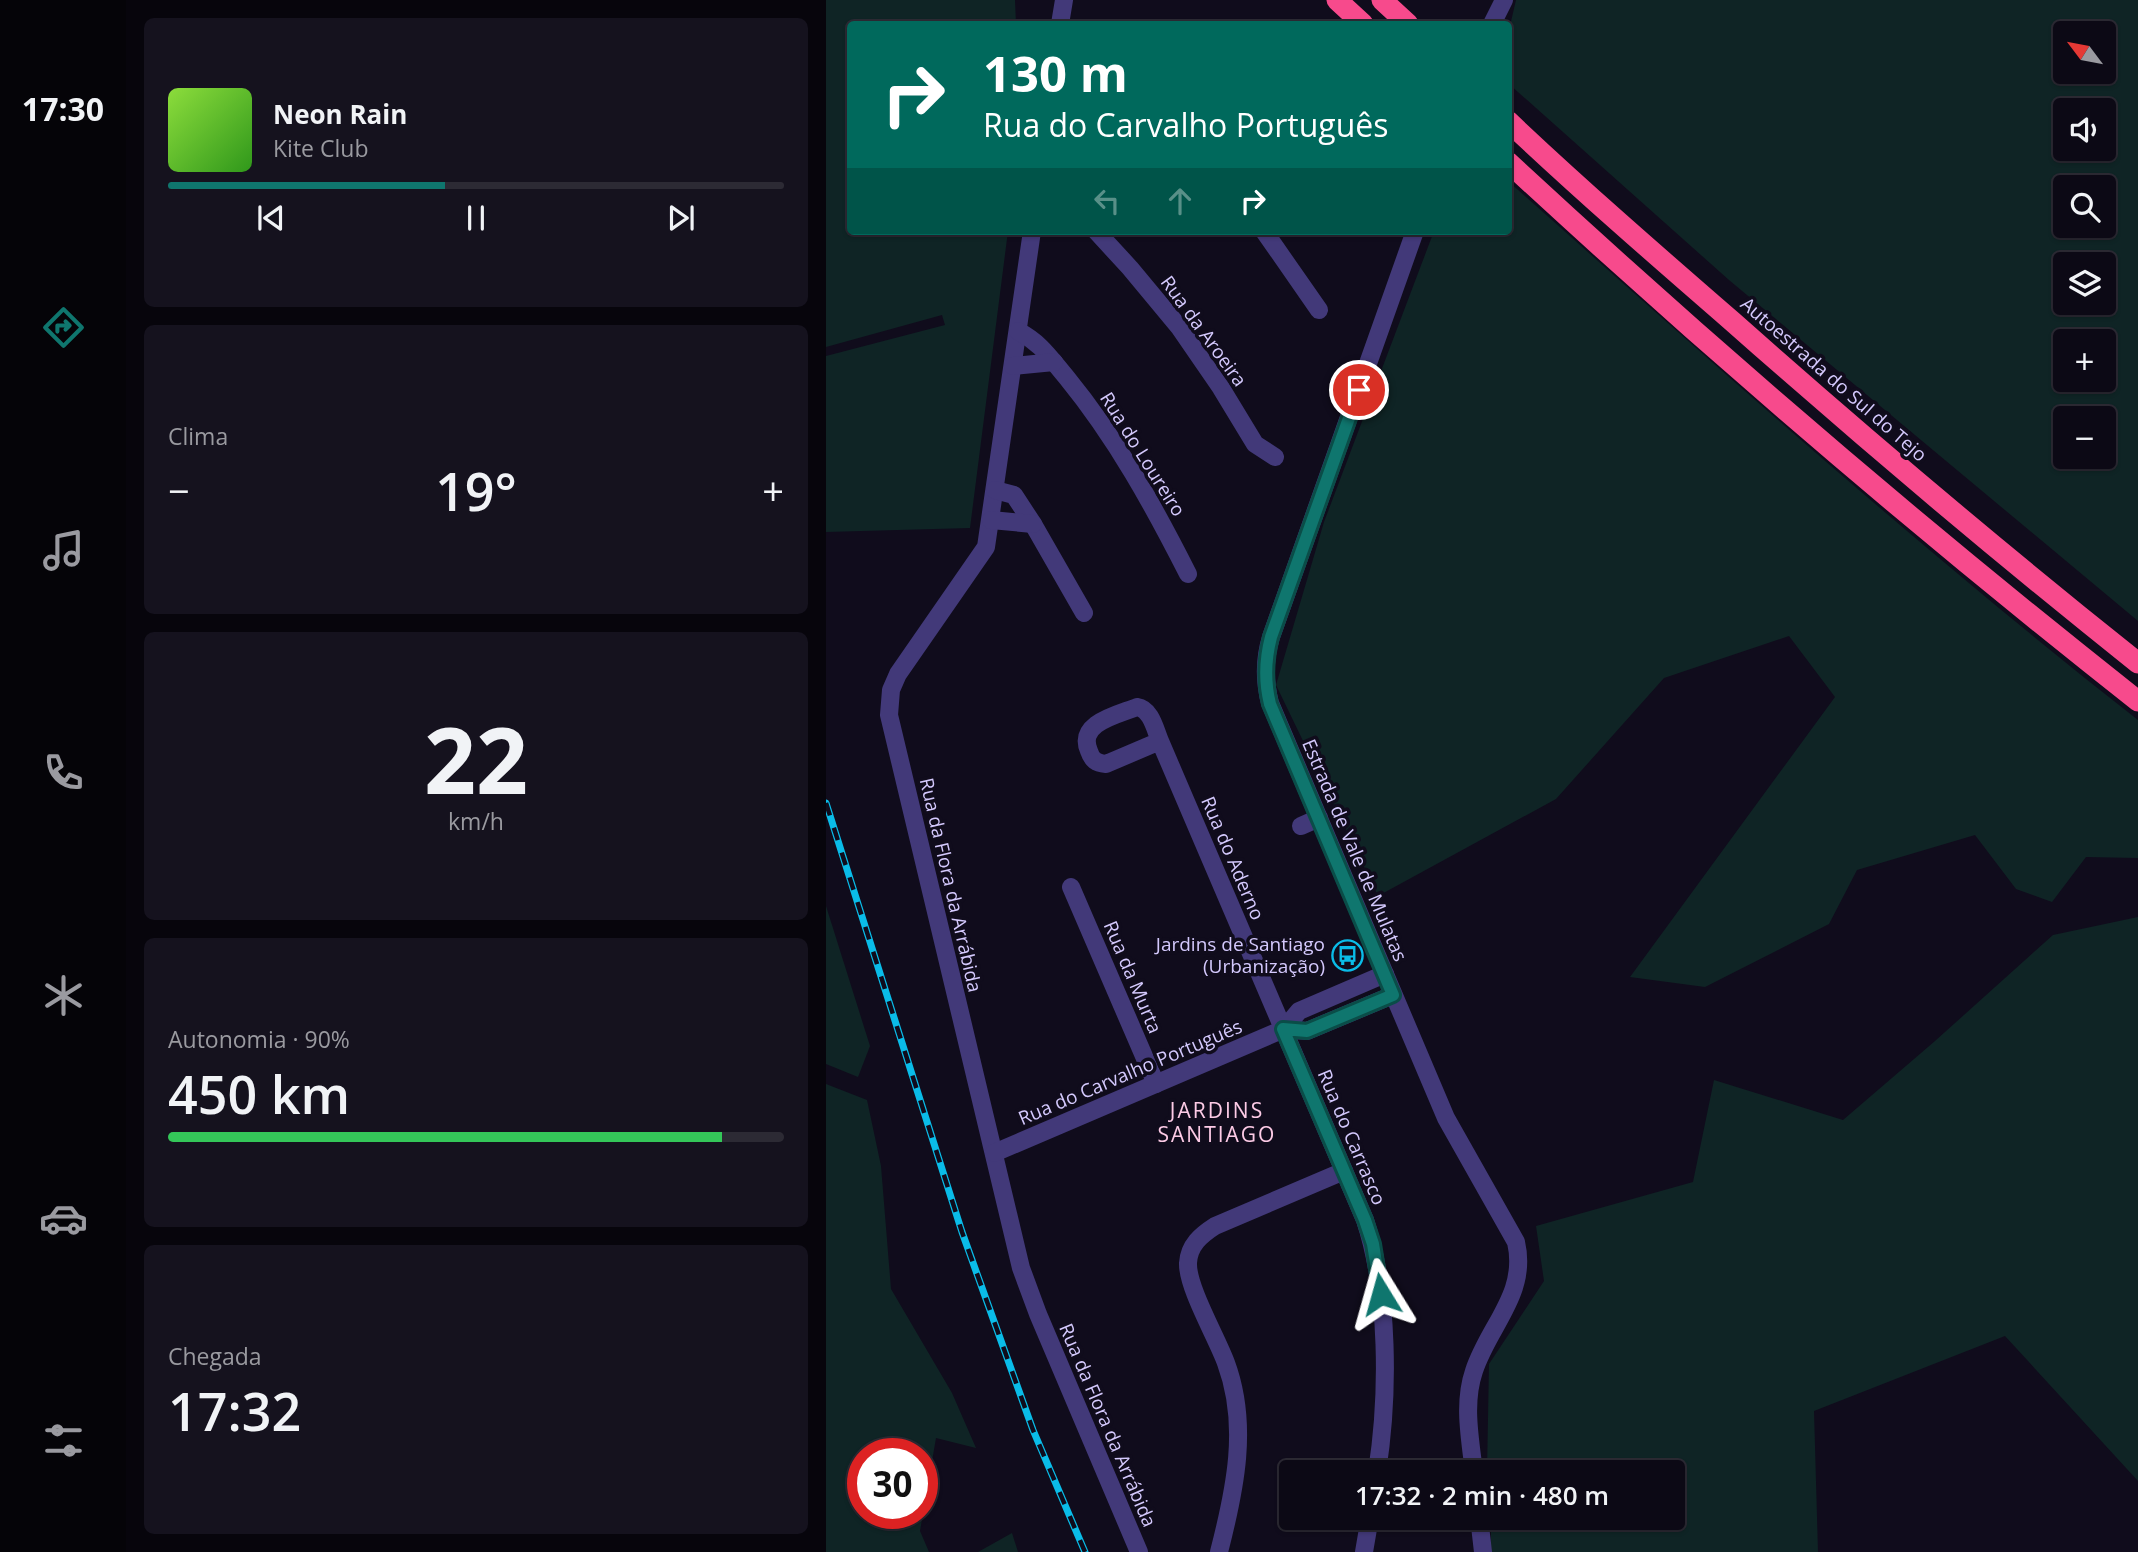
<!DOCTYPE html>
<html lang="pt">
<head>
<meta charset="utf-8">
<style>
	:root { --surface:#0c0915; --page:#15121e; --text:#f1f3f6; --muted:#9a9aa0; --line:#2c2a34; --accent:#0f766e }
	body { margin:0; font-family:"Open Sans",sans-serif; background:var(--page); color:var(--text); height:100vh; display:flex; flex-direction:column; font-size:26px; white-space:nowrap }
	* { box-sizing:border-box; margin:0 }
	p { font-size:23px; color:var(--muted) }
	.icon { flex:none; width:38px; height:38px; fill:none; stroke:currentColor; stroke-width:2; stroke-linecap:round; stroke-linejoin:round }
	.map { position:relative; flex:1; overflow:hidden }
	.details { display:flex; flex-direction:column; gap:18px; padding:18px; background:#07050c; width:700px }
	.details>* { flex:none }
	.top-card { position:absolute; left:21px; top:21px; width:665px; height:214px; border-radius:7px; box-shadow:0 2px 5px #0004,0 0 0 2px var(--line); background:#00695c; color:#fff; overflow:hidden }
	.needle { width:46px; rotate:302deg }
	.fabs { position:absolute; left:1227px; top:21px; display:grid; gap:14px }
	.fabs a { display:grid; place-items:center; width:63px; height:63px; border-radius:7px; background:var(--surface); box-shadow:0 2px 5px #0004,0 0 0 2px var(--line); font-size:35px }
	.speed { position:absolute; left:21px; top:1438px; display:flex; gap:14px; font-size:35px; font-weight:700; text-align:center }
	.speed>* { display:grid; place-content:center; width:91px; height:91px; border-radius:50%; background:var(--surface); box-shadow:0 2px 5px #0004,0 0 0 2px var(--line); line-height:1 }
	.speed .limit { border:10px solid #d22; background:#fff; color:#111 }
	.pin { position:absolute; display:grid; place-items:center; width:60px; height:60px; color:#fff; margin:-30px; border:4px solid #fff; border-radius:50%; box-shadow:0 2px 7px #0007 }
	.me { position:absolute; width:77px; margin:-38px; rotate:352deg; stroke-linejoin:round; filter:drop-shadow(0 0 5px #0008) }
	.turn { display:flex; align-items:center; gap:24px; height:147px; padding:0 21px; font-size:32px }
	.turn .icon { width:91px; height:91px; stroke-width:2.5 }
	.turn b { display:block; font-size:49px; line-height:60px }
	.lanes { display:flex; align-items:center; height:66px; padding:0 21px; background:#0003; justify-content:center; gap:35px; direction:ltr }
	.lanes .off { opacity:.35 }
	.big { font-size:52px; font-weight:600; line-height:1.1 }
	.details .tile { flex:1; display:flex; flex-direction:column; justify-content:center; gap:10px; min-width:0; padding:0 24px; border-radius:10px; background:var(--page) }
	.details .dial { align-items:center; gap:0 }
	.dial b { font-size:91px; line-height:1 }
	.song { display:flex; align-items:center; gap:21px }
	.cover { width:84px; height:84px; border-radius:10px; background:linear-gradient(135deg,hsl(90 70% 55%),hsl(110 70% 35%)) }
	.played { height:7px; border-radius:4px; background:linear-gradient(90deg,var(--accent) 45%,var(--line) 45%) }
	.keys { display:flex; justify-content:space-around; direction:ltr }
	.heat { display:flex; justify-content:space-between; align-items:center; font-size:38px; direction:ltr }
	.charge { height:10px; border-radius:5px; background:linear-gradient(90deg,#34c759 90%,var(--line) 0) }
	.trip { position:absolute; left:453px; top:1460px; width:406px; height:70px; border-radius:7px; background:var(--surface); box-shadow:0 2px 5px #0004,0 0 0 2px var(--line); font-weight:600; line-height:70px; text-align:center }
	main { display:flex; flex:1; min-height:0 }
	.tab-bar { display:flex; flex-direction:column; width:126px; justify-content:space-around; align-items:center; background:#050408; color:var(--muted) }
	.tab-bar .icon { width:49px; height:49px }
	.tab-bar .current { color:var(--accent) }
	.tab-bar b { font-size:32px; color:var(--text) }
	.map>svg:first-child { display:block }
</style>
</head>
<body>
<main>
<nav class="tab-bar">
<b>17:30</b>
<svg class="icon current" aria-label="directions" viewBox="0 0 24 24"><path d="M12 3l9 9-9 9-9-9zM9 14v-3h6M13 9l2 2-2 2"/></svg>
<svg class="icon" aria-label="music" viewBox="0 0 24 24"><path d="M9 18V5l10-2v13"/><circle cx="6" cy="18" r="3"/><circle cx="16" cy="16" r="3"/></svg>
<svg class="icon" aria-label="phone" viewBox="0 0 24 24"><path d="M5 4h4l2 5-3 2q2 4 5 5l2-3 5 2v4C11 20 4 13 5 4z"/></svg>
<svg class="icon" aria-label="climate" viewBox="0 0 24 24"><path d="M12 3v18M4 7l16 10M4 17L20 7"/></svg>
<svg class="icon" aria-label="car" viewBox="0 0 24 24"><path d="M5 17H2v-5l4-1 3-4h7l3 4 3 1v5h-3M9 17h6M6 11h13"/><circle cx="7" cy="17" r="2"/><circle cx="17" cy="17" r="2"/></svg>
<svg class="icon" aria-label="filters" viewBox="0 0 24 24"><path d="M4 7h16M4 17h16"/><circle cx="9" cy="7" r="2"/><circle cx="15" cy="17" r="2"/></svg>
</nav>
<section class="details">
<div class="tile">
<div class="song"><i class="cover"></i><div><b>Neon Rain</b><p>Kite Club</p></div></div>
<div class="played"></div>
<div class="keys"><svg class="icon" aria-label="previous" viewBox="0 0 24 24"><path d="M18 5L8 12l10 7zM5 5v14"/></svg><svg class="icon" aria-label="pause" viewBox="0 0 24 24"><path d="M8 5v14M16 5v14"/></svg><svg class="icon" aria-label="next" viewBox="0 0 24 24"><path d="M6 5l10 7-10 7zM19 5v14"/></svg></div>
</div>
<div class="tile"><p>Clima</p>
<div class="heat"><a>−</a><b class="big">19°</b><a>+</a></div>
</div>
<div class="tile dial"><b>22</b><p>km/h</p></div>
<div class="tile"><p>Autonomia · 90%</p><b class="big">450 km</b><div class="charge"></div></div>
<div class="tile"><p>Chegada</p><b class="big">17:32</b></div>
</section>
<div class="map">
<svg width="1312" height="1552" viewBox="0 0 1312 1552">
	<rect width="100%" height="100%" fill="#100c1c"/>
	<g fill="#0f2425" fill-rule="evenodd">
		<path d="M0 0H189L190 24H24V231H182L144 528 0 532V356L119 325 116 315 0 347Z"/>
		<path d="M690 0H1312V621L903 280 683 84V30ZM1278 33V72H1239V33ZM1239 110H1278V149H1239ZM1239 187H1278V226H1239ZM1278 264V303H1239V264ZM1278 341V380H1239V341ZM1278 418V457H1239V418Z"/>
		<path d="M683 182C889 365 1095 550 1312 720V858L1260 857 1226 902 1190 889 1149 835 1031 870 1003 924 879 987 804 977 1009 697 963 636 838 678 730 799 552 896 450 685 498 522 608 231H682Z"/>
		<path d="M0 906 44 1046 32 1077 0 1064Z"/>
		<path d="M1312 917V1481L1179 1336 988 1411 992 1552H665V1517H847V1472H661L663 1364 718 1281 710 1226 867 1182 888 1080 1017 1120 1109 1041 1227 935Z"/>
		<path d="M0 1084 41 1100 55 1166 65 1289 126 1393 150 1448 110 1438 94 1531 103 1552H0ZM96 1454V1514H37V1454Z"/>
		<path d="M186 1533 192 1552H152Z"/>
	</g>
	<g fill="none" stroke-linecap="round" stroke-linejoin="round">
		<g stroke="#423979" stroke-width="18">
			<path d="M234 24 238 0"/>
			<path d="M666 24 678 0"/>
			<path d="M206 231 160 547 72 674 65 690 63 715 195 1268 212 1314 313 1552"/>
			<path d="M270 231 304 268 353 327 395 388 429 444 449 457"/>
			<path d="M438 231 493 310"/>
			<path d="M589 231 445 637C438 660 438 680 444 703L620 1118 690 1242C702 1294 663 1325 648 1371 637 1403 644 1438 648 1472"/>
			<path d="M192 331C215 343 224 358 241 378 290 438 327 505 362 574"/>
			<path d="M187 366 228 362"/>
			<path d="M169 490 188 495 207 524 258 613"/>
			<path d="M165 520 207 524"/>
			<path d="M334 741 280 764C270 763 266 760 263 751 251 723 291 715 311 707 325 709 329 729 334 741L539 1220C563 1293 563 1395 551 1472"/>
			<path d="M475 826 493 818"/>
			<path d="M245 887 330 1084"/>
			<path d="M458 1029 473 1011 559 974"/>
			<path d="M168 1153 458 1029 481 1031 567 995"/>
			<path d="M653 1517 657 1552"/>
			<path d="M393 1552C409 1490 423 1425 400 1363 391 1338 361 1287 362 1263 363 1245 375 1235 389 1226L518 1171"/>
			<path d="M538 1552 544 1517"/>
		</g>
		<g stroke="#f74a8c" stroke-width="21">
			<path d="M511 0 537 24"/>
			<path d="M556 0 582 24"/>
			<path d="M682 121C755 190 831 256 907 322 1039 439 1174 553 1312 663"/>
			<path d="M682 162C885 350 1095 530 1312 701"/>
		</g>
		<defs>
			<path id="rail" d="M0 803 136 1232 207 1430 259 1552"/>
		</defs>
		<use href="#rail" stroke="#0abce8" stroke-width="7"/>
		<use href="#rail" stroke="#100c1c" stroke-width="4.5" stroke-dasharray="13" stroke-linecap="butt"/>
	</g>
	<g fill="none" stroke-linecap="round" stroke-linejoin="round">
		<defs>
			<path id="route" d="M533 390 445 637C439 660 438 680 444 704L567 995 481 1031 457 1029 539 1220 547 1244 555 1294"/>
		</defs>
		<use href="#route" stroke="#0a4d48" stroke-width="18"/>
		<use href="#route" stroke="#0f766e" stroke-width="12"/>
	</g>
	<defs>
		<symbol id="bus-ring" viewBox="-11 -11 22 22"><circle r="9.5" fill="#100c1c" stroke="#0abce8" stroke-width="1.5"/><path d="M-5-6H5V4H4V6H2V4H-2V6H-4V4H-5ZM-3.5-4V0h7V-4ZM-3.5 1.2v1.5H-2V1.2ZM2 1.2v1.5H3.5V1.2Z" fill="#0abce8"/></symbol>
	</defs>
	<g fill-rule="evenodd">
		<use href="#bus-ring" x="504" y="938" width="35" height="35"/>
	</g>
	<g text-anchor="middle" stroke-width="7" stroke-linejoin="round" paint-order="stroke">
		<g font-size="19" fill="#d4c9fd" stroke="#100c1c">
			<text transform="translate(378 331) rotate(54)" y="7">Rua da Aroeira</text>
			<text transform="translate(1008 379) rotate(41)" y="7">Autoestrada do Sul do Tejo</text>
			<text transform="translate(317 454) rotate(58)" y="7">Rua do Loureiro</text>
			<text transform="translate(529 850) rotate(67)" y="7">Estrada de Vale de Mulatas</text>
			<text transform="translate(407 858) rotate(67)" y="7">Rua do Aderno</text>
			<text transform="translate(125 885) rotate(77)" y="7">Rua da Flora da Arrábida</text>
			<text transform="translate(307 977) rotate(67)" y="7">Rua da Murta</text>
			<text transform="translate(304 1072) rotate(-23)" y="7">Rua do Carvalho Português</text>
			<text transform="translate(526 1137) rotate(67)" y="7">Rua do Carrasco</text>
			<text transform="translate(282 1425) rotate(67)" y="7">Rua da Flora da Arrábida</text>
		</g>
		<g font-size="19" fill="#d4c9fd" stroke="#100c1c" text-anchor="end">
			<text x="499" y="951">Jardins de Santiago<tspan x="499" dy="22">(Urbanização)</tspan></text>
		</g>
		<g font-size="21" letter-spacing="2" fill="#fdcbe6" stroke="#100c1c">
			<text x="391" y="1118">JARDINS<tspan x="391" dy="24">SANTIAGO</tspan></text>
		</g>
	</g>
</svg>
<div class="fabs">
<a><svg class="needle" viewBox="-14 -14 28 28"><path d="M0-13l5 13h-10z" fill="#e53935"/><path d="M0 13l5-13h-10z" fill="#9a9aa0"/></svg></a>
<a><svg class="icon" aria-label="sound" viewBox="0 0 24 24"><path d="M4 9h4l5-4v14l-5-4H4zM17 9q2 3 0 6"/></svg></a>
<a><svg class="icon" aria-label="search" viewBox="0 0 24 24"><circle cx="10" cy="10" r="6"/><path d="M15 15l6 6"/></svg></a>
<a><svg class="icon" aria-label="layers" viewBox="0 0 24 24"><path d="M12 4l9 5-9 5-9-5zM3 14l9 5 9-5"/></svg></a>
<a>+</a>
<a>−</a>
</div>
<div class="speed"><div class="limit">30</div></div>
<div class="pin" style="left:533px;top:390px;background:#d93025"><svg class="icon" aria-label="arrive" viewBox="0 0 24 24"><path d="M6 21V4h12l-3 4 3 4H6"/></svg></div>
<svg class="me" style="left:555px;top:1294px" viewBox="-20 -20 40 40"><path d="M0-17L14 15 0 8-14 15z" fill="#0f766e" stroke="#fff" stroke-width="4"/></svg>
<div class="trip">17:32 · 2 min · 480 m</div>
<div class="top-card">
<div class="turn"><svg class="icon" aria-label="right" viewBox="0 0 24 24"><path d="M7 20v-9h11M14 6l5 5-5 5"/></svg><div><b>130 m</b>Rua do Carvalho Português</div></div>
<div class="lanes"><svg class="icon off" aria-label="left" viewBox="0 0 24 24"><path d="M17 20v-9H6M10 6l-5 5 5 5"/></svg><svg class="icon off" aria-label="ahead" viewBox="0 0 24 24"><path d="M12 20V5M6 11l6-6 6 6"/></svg><svg class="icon" aria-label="right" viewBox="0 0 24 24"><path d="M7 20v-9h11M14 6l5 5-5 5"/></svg></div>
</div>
</div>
</main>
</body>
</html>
